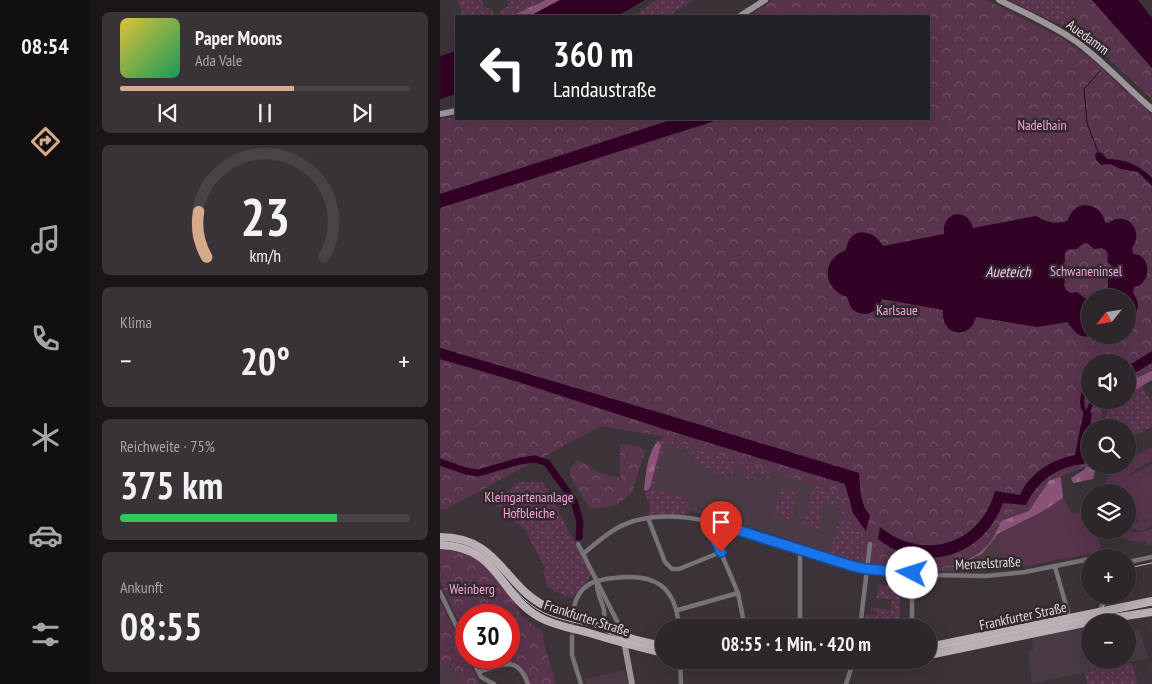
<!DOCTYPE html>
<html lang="de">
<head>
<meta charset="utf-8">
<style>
	:root { --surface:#2d262b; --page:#393237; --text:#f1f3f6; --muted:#a7a5a9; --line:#484347; --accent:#d6ab8b }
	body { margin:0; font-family:"PT Sans Narrow",sans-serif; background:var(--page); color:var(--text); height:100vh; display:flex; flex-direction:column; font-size:19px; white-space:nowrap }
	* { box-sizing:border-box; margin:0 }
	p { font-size:16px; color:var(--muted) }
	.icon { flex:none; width:28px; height:28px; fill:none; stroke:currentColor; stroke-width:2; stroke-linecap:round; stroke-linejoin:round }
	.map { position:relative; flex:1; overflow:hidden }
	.panel { display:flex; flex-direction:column; gap:12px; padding:12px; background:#191518; width:350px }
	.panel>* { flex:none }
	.hud { position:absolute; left:15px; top:15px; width:475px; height:105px; border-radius:0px; box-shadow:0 5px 20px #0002,0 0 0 1px var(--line); background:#202124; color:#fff; overflow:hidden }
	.needle { width:32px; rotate:240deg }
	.fabs { position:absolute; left:641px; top:289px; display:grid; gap:10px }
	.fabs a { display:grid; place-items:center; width:55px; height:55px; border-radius:50%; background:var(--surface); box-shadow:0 5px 20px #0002,0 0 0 1px var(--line); font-size:25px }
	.speed { position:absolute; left:15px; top:604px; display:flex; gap:10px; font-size:25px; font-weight:700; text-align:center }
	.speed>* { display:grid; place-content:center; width:65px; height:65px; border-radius:50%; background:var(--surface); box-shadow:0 5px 20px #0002,0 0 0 1px var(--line); line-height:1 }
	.speed .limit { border:8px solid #d22; background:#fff; color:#111 }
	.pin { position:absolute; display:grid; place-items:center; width:42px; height:42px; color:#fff; margin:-51px -21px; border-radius:50% 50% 50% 0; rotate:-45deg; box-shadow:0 0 5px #0007 }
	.pin .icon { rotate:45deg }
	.me { position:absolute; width:55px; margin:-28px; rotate:275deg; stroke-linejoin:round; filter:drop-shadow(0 0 4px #0008) }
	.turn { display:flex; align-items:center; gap:18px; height:105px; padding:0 15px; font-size:22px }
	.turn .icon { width:65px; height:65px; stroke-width:2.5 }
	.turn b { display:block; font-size:35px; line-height:42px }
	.big { font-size:38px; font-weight:600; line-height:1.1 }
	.panel .tile { flex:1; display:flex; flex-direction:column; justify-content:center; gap:8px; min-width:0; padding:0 18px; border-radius:8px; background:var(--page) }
	.panel .dial { align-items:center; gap:0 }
	.dial svg { height:130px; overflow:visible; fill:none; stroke:var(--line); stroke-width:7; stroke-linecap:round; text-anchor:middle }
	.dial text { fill:var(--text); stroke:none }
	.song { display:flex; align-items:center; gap:15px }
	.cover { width:60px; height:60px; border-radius:8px; background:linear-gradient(135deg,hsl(50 70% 55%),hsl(150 70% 35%)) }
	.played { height:5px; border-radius:2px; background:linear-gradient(90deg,var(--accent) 60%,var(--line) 60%) }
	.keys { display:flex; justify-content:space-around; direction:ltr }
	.heat { display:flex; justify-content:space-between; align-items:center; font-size:28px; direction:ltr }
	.charge { height:8px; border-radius:4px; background:linear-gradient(90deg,#34c759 75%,var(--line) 0) }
	.trip { position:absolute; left:215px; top:619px; width:282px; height:50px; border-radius:25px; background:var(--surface); box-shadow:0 5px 20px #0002,0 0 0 1px var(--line); font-weight:600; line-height:50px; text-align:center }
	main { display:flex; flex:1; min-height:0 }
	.tabs { display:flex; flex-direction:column; width:90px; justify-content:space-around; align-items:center; background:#120f11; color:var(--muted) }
	.tabs .icon { width:35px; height:35px }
	.tabs .active { color:var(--accent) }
	.tabs b { font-size:22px; color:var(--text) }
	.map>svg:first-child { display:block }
</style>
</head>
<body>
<main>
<nav class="tabs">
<b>08:54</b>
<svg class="icon active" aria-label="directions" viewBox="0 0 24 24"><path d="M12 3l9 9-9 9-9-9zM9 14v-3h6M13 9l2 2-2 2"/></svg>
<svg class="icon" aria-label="music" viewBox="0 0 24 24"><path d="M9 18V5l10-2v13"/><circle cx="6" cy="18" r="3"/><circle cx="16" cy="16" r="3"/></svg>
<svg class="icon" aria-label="phone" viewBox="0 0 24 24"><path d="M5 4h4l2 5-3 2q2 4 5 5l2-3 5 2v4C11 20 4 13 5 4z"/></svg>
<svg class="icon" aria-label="climate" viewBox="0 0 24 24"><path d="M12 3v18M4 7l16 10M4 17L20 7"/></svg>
<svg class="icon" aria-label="car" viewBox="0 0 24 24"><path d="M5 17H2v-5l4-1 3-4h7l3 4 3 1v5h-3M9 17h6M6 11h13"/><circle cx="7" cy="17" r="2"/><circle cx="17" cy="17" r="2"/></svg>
<svg class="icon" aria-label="filters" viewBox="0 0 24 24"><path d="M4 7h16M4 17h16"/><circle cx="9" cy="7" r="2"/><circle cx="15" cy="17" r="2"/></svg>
</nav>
<section class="panel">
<div class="tile">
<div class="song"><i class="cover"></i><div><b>Paper Moons</b><p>Ada Vale</p></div></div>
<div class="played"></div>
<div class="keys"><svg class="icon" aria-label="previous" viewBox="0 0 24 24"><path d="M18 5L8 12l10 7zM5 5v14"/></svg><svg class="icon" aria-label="pause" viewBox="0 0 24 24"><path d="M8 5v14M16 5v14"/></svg><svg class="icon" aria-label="next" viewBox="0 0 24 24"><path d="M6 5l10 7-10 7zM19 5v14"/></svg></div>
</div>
<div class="tile dial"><svg viewBox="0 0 100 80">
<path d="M14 69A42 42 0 1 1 86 69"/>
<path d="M14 69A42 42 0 0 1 9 41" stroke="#d6ab8b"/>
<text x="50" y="56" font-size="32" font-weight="700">23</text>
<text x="50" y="72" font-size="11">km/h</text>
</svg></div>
<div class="tile"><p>Klima</p>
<div class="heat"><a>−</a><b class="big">20°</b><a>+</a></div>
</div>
<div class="tile"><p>Reichweite · 75%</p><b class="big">375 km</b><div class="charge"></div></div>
<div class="tile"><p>Ankunft</p><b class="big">08:55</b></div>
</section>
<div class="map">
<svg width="712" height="684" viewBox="0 0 712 684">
	<defs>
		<pattern id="grass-dots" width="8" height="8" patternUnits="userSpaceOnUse" patternTransform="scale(1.25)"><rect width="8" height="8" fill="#59344d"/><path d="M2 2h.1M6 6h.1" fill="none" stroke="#715166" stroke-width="1.8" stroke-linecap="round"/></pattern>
		<pattern id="forest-firs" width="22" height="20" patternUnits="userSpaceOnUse" patternTransform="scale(1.25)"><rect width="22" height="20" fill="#8a5278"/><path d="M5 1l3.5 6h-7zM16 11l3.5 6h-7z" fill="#9a6a8b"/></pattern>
		<pattern id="park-crowns" width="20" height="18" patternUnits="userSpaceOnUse" patternTransform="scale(1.25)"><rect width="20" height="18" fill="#59344d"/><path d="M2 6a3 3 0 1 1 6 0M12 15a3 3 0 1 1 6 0" fill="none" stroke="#715166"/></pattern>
	</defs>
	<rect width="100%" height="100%" fill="#3c3339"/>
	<g fill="#493a43">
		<path d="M223 437 397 492 421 563 285 519 250 511 248 514 209 516V502L205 494 218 441Z"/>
		<path d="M557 534 564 570 521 573 504 572Z"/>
		<path d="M641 628 643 642 650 640V660H688V632L699 629 708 658 650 672 648 665V672L592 683 588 651 594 649 592 638Z"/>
		<path d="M9 663 19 676 23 684H0V667Z"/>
		<path d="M185 670 188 684H146L145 679Z"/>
	</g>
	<g fill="url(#grass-dots)">
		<path d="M18 0H42L44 7 52 9 54 16H22Z"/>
		<path d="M67 0H106L71 16H60L59 10 69 6Z"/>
		<path d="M217 0H254L229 16H199L198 13Z"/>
		<path d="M569 0H634L636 4 623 26Z"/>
		<path d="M701 385 712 403V426L688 440V428H664L667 410 674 400H688V392Z"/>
		<path d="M223 437 235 440 233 446 226 444 212 488 250 500 245 514 209 516V502L205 494 210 487 221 445 218 441Z"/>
		<path d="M237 441 330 470 329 479 325 478 326 475 314 471 311 479 302 478 305 469 295 465 291 478 273 474 274 470 254 464V456L251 450 250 451 235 447Z"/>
		<path d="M335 471 397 492C403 512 408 528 424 542L421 563 388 552 390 547 392 545 401 514 398 513 400 508 390 505 391 501 395 500 394 495 389 496 388 502 383 501 380 514 382 515 379 525 384 527 382 532 362 525 365 515H368L370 510 367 508 374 486 335 473Z"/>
		<path d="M79 482H103L151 573 148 580 132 598 116 592 107 586 103 570 105 568 85 530 53 502Z"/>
		<path d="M342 487 359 492 350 521 341 518 342 516 338 515 339 510 336 517 333 516Z"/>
		<path d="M439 584 457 588 460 587V627H443V621L425 619 426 614 437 615V611L430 610V607L451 610 452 599 436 598Z"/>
		<path d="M692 663 698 684H647L645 673Z"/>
	</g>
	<g fill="url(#forest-firs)">
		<path d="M106 0H120L90 16H71Z"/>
		<path d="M712 363V380L688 394V375Z"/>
		<path d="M218 441 221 445 210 487 208 490 205 491 204 490C206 474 207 453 218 441Z"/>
		<path d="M650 453V465H657L653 479 633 483 631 478 645 469Z"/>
		<path d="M617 475 621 478 623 498 602 512 558 534 542 554 513 567 490 571 464 568 462 563 553 528 605 482Z"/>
	</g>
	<g fill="url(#park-crowns)" fill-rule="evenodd">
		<path d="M333 0H547L623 39 653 60 687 93 689 90 709 108 707 111 712 115V371L688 382V362H650V400H665L659 427 650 428V465L609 481 589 511 561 521C555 540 543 553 525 561 517 564 511 566 504 572L421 563 424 542C408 528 403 512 397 492L220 436 161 426 4 510 0 509V119L16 117V119H489V16H309ZM650 298H688V335H650Z"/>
		<path d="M634 0H652L712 68V99C684 73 657 45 623 26L636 4Z"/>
		<path d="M180 444 196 446 205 450 192 493 177 505 150 509 130 476V469L138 459 159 473 180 478Z"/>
		<path d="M0 548 14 549 38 560 50 570 75 600 79 612 89 622 102 631 103 640 116 684H91C77 655 69 660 42 669L36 658H69V615H26V637L0 582Z"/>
		<path d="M0 601 40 684H23L19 676 9 663 0 667Z"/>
	</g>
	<g fill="#59344d">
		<path d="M712 447V461L697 469 683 480 712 464V471L682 488 712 472V517L701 523 712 518V525L701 532 712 529V545L708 546 707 541C693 543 682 539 672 530L700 532 699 530 688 529V522L700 523 688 500V492H683L681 489 678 492H659L668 478 679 466 688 465V460Z"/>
		<path d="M623 498 633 514 641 512C646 526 662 537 661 552L564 570 557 534 602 512Z"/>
	</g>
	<g fill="#310126">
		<path d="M120 0H205L177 16H90Z"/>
		<path d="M652 0H698L712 18V68Z"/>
		<path d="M16 51V94L0 99V56Z"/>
		<path d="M234 119H281L0 208V194Z"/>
		<path d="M658 152 662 153 667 159C686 159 699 165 712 178V186L698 172 681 169 670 164 661 165 656 160 655 154Z"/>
		<path d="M645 205C656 206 662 211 665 222L668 223C686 210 705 230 692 248L693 254C712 254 712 285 694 287L693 293C701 304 699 314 688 321V298H650L655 292H662L666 290 668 286V279L674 272 673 267 667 262 668 255 666 250 661 248 654 249C646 241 645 241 637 249 625 249 624 250 625 262L619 268 618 273 625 280 624 286 627 291 631 293 637 292 645 298H650V335H654C638 340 636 332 627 322L598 327 536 317C530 341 500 336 503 310L442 299C437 314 423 319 411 308L407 297C382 289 381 259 406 250 409 227 432 227 443 246L504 234C501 212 527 206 533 228L596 216 603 220 614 223 625 222 628 220C631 211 636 206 645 205Z"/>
		<path d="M0 348 231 416 419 473C420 486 420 506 430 515L426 531 413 513 405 484 227 430 75 381 0 359Z"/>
		<path d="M712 351V363L693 374H688V366Z"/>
		<path d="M644 410 652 413 644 464C618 466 597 481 586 505L563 503C543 557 484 575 438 539L440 527C482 562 541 545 555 491L580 495C590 473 611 460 635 455Z"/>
	</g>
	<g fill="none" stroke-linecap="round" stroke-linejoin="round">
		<path stroke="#310126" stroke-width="1" d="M658 152 647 123 644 89 660 71"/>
		<g stroke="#310126" stroke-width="4">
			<path d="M644 410C639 401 645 388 648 378L650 376"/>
			<path d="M648 411 653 400"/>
		</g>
		<path stroke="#310126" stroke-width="7" d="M0 462 26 471 38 473 80 461 95 459 107 463 134 501 140 522 139 537"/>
		<path stroke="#554c52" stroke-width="4.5" stroke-dasharray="4.5 2" stroke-linecap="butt" d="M132 637 134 607"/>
		<g stroke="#787376" stroke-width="4.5">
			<path d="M208 518 225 562 232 569H239L281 552"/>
			<path d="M272 522 271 529 298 593 305 628"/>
			<path d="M138 544 181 629 182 635"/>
			<path d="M360 549V628"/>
			<path d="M143 554C154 545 165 535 177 528 206 512 241 515 272 522L426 569 490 575 546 576 585 572 650 559"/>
			<path d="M659 558H670"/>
			<path d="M688 562 712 557"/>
			<path d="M615 567 630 619"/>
			<path d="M472 573V628"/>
			<path d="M157 582C155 596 170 610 162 623"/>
			<path d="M0 592 26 646"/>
			<path d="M134 607C139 585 153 580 174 578 214 573 236 585 239 628"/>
			<path d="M238 610 298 593"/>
			<path d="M659 612 667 595"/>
			<path d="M420 628 430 544"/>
			<path d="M132 637V655L141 684"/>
			<path d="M32 658 41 677 54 684"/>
			<path d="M240 660 241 684"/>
			<path d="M39 672C61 664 78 655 88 684"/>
			<path d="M406 684 414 660"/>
		</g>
		<g stroke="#9d959a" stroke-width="6">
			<path d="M559 0C585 13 613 25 637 42 664 62 686 87 712 109"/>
			<path d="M300 16 325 0"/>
			<path d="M0 114 16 111"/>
			<path d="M184 641 192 684"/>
		</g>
		<g stroke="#b9afb5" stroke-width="8">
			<path d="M0 537C59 537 63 585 105 606 117 611 130 612 142 616 159 620 171 631 187 637 198 642 212 643 224 646"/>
			<path d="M0 545C60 547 58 594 99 617 113 625 130 628 146 632 172 640 197 647 224 653"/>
			<path d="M489 647 712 601"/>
			<path d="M489 655 659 620 712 612"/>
		</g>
		<g stroke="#c3bcc0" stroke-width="1">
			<path d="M0 542C54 544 59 585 97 609 115 620 136 622 155 627 165 630 173 637 183 640 196 645 210 647 224 650"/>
			<path d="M688 568 712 563"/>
			<path d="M654 617 662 610 668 595"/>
			<path d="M489 650 712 605"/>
		</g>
	</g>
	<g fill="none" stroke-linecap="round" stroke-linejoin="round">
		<defs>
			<path id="route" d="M281 552 271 529 272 522 412 566 426 569 472 573"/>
		</defs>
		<use href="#route" stroke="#114b97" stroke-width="12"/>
		<use href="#route" stroke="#1a73e8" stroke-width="9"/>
	</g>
	<g text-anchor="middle" stroke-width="5" stroke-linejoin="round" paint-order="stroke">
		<g font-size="14" fill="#e0dade" stroke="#32292f">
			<text transform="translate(648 37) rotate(36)" y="5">Auedamm</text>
			<text transform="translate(548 563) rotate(-3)" y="5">Menzelstraße</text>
			<text transform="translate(583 616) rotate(-12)" y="5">Frankfurter Straße</text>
			<text transform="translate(147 618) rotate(18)" y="5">Frankfurter Straße</text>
		</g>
		<g font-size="14" fill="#f6a2da" stroke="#32292f">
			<text x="602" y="130">Nadelhain</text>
			<text x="646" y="276">Schwaneninsel</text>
			<text x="457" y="315">Karlsaue</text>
			<text x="89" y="502">Kleingartenanlage<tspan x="89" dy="16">Hofbleiche</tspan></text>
			<text x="32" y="594">Weinberg</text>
		</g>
		<g font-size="15" font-style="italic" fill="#fcc9ea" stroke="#32292f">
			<text x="568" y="277">Aueteich</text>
		</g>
	</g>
</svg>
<div class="fabs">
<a><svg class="needle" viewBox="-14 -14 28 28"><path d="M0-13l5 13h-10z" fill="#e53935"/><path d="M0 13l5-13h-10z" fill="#a7a5a9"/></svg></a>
<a><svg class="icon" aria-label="sound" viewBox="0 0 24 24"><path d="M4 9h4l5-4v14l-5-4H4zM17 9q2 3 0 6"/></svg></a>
<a><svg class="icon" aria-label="search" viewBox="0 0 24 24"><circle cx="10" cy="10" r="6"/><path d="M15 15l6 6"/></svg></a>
<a><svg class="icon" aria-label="layers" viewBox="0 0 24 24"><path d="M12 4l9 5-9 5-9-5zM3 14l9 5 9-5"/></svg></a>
<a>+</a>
<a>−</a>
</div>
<div class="speed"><div class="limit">30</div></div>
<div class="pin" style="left:281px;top:552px;background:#d93025"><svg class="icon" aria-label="arrive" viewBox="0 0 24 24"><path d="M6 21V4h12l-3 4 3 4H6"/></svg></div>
<svg class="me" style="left:472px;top:573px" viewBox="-20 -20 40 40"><circle r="19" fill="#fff"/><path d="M0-13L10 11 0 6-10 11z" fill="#1a73e8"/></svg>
<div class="trip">08:55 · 1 Min. · 420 m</div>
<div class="hud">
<div class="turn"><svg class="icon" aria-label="left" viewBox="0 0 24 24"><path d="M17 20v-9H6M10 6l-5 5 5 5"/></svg><div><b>360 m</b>Landaustraße</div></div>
</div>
</div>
</main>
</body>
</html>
